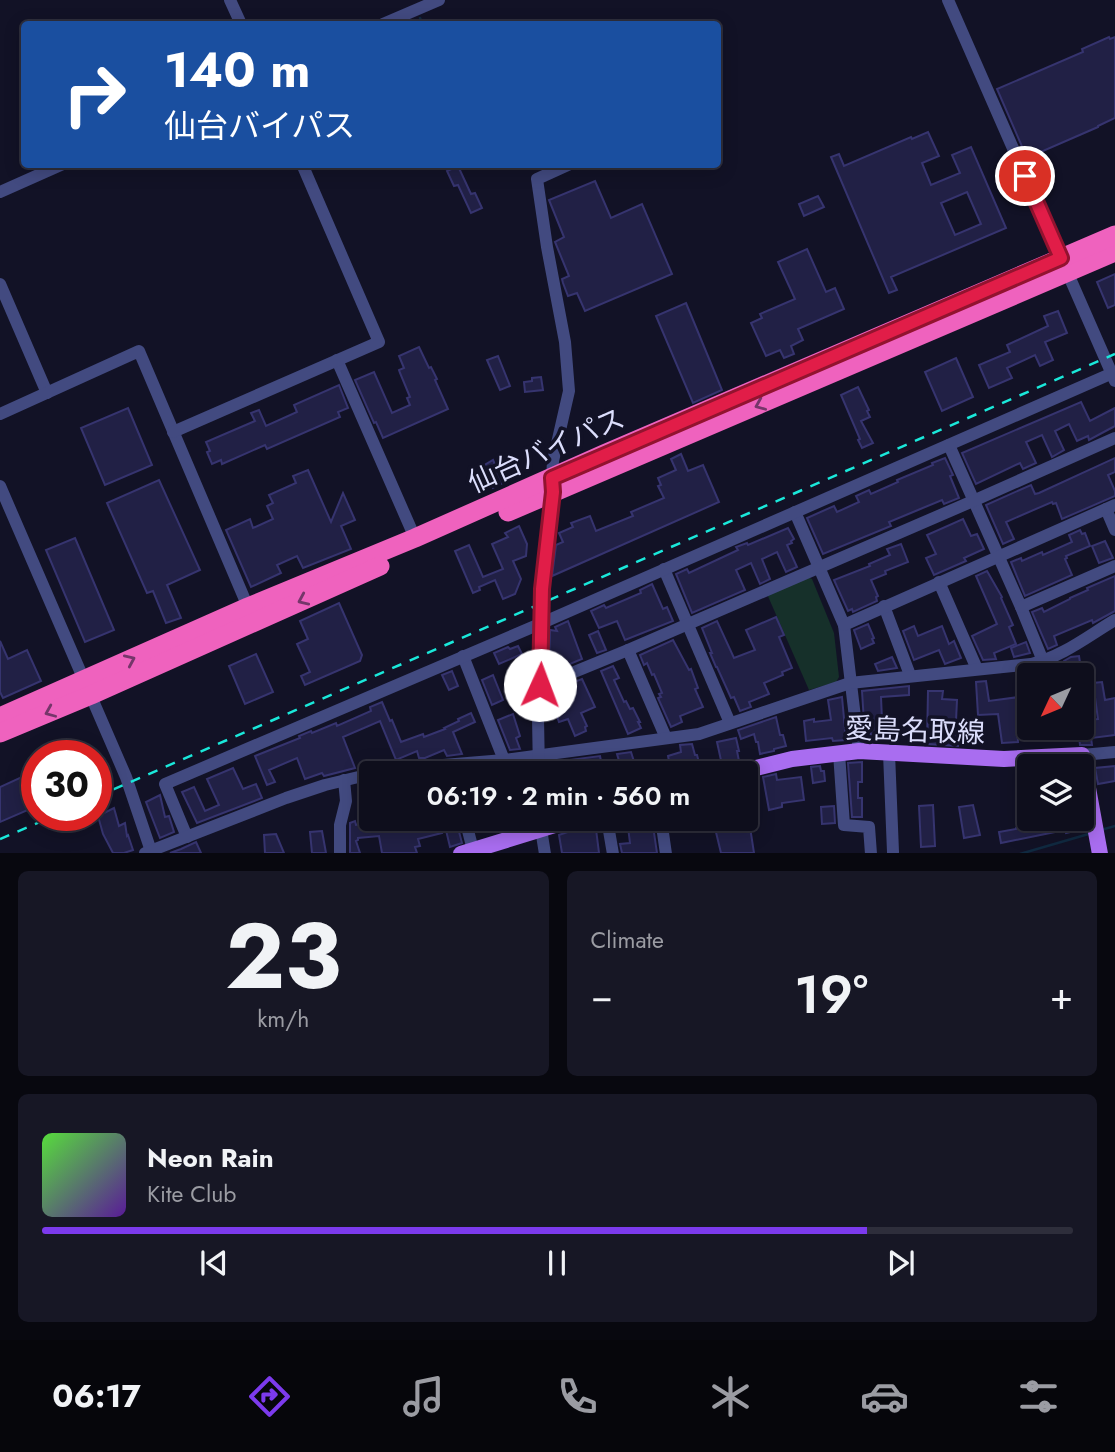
<!DOCTYPE html>
<html lang="en">
<head>
<meta charset="utf-8">
<style>
	:root { --surface:#0e0e1c; --page:#171725; --text:#f1f3f6; --muted:#9b9ca3; --line:#2e2e3b; --accent:#7c3aed }
	body { margin:0; font-family:Jost,"Noto Sans JP",sans-serif; background:var(--page); color:var(--text); height:100vh; display:flex; flex-direction:column; font-size:26px; white-space:nowrap }
	* { box-sizing:border-box; margin:0 }
	p { font-size:23px; color:var(--muted) }
	.icon { flex:none; width:38px; height:38px; fill:none; stroke:currentColor; stroke-width:2; stroke-linecap:round; stroke-linejoin:round }
	.map { position:relative; height:853px; overflow:hidden }
	.sheet { display:flex; flex-direction:column; gap:18px; padding:18px; background:#08080f; flex:1 }
	.sheet>* { flex:none }
	.hud { position:absolute; left:21px; top:21px; width:700px; height:147px; border-radius:7px; box-shadow:0 4px 18px #0003,0 0 0 2px var(--line); background:#1a4fa0; color:#fff; overflow:hidden }
	.needle { width:46px; rotate:226deg }
	.controls { position:absolute; left:1017px; top:663px; display:grid; gap:14px }
	.controls a { display:grid; place-items:center; width:77px; height:77px; border-radius:7px; background:var(--surface); box-shadow:0 4px 18px #0003,0 0 0 2px var(--line); font-size:35px }
	.speed { position:absolute; left:21px; top:740px; display:flex; gap:14px; font-size:35px; font-weight:700; text-align:center }
	.speed>* { display:grid; place-content:center; width:91px; height:91px; border-radius:50%; background:var(--surface); box-shadow:0 4px 18px #0003,0 0 0 2px var(--line); line-height:1 }
	.speed .limit { border:10px solid #d22; background:#fff; color:#111 }
	.pin { position:absolute; display:grid; place-items:center; width:60px; height:60px; color:#fff; margin:-30px; border:4px solid #fff; border-radius:50%; box-shadow:0 2px 7px #0007 }
	.me { position:absolute; width:77px; margin:-38px; rotate:2deg; stroke-linejoin:round; filter:drop-shadow(0 0 5px #0008) }
	.turn { display:flex; align-items:center; gap:24px; height:147px; padding:0 28px; font-size:32px }
	.turn .icon { width:91px; height:91px; stroke-width:2.5 }
	.turn b { display:block; font-size:49px; line-height:60px }
	.big { font-size:52px; font-weight:600; line-height:1.1 }
	.sheet .tile { flex:1; display:flex; flex-direction:column; justify-content:center; gap:10px; min-width:0; padding:0 24px; border-radius:10px; background:var(--page) }
	.sheet .dial { align-items:center; gap:0 }
	.dial b { font-size:91px; line-height:1 }
	.song { display:flex; align-items:center; gap:21px }
	.cover { width:84px; height:84px; border-radius:10px; background:linear-gradient(135deg,hsl(110 70% 55%),hsl(270 70% 35%)) }
	.played { height:7px; border-radius:4px; background:linear-gradient(90deg,var(--accent) 80%,var(--line) 80%) }
	.keys { display:flex; justify-content:space-around; direction:ltr }
	.heat { display:flex; justify-content:space-between; align-items:center; font-size:38px; direction:ltr }
	.sheet .tiles { flex:1; display:grid; gap:18px; grid-template-columns:1fr 1fr }
	.tile:last-child { grid-column:span 2 }
	.trip { position:absolute; left:359px; top:761px; width:399px; height:70px; border-radius:7px; background:var(--surface); box-shadow:0 4px 18px #0003,0 0 0 2px var(--line); font-weight:600; line-height:70px; text-align:center }
	.tab-bar { display:flex; height:112px; justify-content:space-around; align-items:center; background:#06060b; color:var(--muted) }
	.tab-bar .icon { width:49px; height:49px }
	.tab-bar .on { color:var(--accent) }
	.tab-bar b { font-size:32px; color:var(--text) }
	.map>svg:first-child { display:block }
</style>
</head>
<body>
<div class="map">
<svg width="1115" height="854" viewBox="0 0 1115 854">
	<rect width="100%" height="100%" fill="#121226"/>
	<path fill="#16302a" d="M805 576 812 579 834 633 839 677 836 682 809 690 767 594Z"/>
	<g fill="none" stroke-linecap="round" stroke-linejoin="round">
		<g stroke="#102a41" stroke-width="2.5">
			<path d="M420 18 423 24"/>
			<path d="M528 164 530 168"/>
			<path d="M1101 830 1115 826"/>
			<path d="M1020 854 1092 833"/>
		</g>
	</g>
	<g fill="#212045" stroke="#36346f" stroke-width="2" fill-rule="evenodd">
		<path d="M1109 37 1110 39 1115 37V118L1098 126V127L1027 158 997 89 1083 52 1082 49Z"/>
		<path d="M928 132 939 156 922 163 931 185 960 173 952 155 971 147 1006 228 891 277 897 290 889 293 831 157 839 154 844 166 911 137 912 139ZM967 192 981 224 955 235 941 203Z"/>
		<path d="M458 166 471 194 475 193 482 208 471 213 458 185 454 186 447 171Z"/>
		<path d="M595 181 611 218 642 204 672 274 585 311 577 293 568 296 563 283 562 279 569 276 555 242 564 237 549 200Z"/>
		<path d="M818 196 824 207 804 216 799 204Z"/>
		<path d="M807 249 826 292 835 288 844 309 798 329 803 340 791 346 794 354 784 358 780 350 766 356 751 323 762 318 760 314 795 299 778 262Z"/>
		<path d="M1115 274V305L1108 308 1097 282Z"/>
		<path d="M686 303 722 390 693 403 656 316Z"/>
		<path d="M1058 311 1067 333 1045 342 1053 360 1040 366 1035 355 1007 368 1012 378 989 388 979 365 1010 352 1007 345 1048 326 1044 316Z"/>
		<path d="M419 347 429 368 431 367 437 379 435 380 448 409 383 438 376 422 374 423 355 380 374 372 392 413 410 405 407 398 410 397 400 373 399 370 404 368 399 356Z"/>
		<path d="M498 356 510 386 500 390 487 360Z"/>
		<path d="M956 358 973 397 942 411 925 372Z"/>
		<path d="M541 377 543 390 525 392 524 382 532 381V378Z"/>
		<path d="M339 385 348 408 338 412 340 417 267 449 265 445 222 464 221 460 212 464 207 452 210 451 206 442 255 421 251 413 259 410 266 426 297 412 294 405Z"/>
		<path d="M858 387 869 410 867 411 870 417 861 421 873 443 862 448 858 440 860 439 841 395Z"/>
		<path d="M1081 402 1090 421 1115 408V426L1089 440 1088 436 1077 441 1069 424 1055 431 1064 450 1052 457 1042 435 1026 442 1036 463 1023 469 1020 463 976 484 962 453Z"/>
		<path d="M128 408 152 465 105 485 81 428Z"/>
		<path d="M681 454 688 471 703 465 719 502 552 576 556 545 563 542 559 533 573 527 571 523 590 516 596 531 633 516 631 512 664 498 658 486 661 485 658 478 676 470 671 459Z"/>
		<path d="M945 458 953 475 950 476 959 498 944 504 942 500 918 510 889 522 891 526 823 554 807 518 834 506 837 512 859 502 856 496 869 490 871 494 898 482 897 480 933 465 932 463Z"/>
		<path d="M1115 458V472L1108 475 1115 491V496L1062 519 1056 503 1053 504 1052 502 1006 522 1014 539 1003 544 986 505 1031 485 1035 494 1039 493Z"/>
		<path d="M493 460 503 483 493 488 483 466Z"/>
		<path d="M308 470 331 522 343 493 355 520 341 526 351 549 303 568 297 556 277 565 281 573 251 587 226 530 250 519 253 528 273 519 267 506 273 503 269 495 296 483 293 476Z"/>
		<path d="M159 480 200 570 167 585 181 618 166 623 153 591 147 593 107 503Z"/>
		<path d="M963 519 971 536 977 534 984 549 964 558 966 561 934 575 926 558 936 554 927 535Z"/>
		<path d="M519 526 527 544 526 556 513 561 521 579 515 594 503 599 495 580 479 587 480 590 473 593 455 551 469 545 483 577 503 569 492 544 508 537 505 533Z"/>
		<path d="M788 528 794 539 791 541 792 543 787 545 797 567 786 572 777 552 762 559 770 579 760 584 751 563 736 570 745 590 692 613 676 574 687 569 689 573 738 550 736 547 747 543 748 545Z"/>
		<path d="M1080 530 1082 534 1085 533 1090 546 1066 556 1067 558 1065 559 1072 575 1025 596 1011 562 1021 558 1022 561 1042 552 1043 555 1072 542 1069 535Z"/>
		<path d="M75 538 114 630 85 642 46 550Z"/>
		<path d="M1105 541 1113 558 1099 563 1092 546Z"/>
		<path d="M901 544 908 562 885 571 886 574 871 580 878 596 876 597 877 601 853 612 852 609 848 611 834 580 870 566 869 564 890 555 887 549Z"/>
		<path d="M987 571 1002 597 1001 598 1013 625 1009 627 1016 644 994 653 996 659 983 660 972 636 997 624 976 576Z"/>
		<path d="M1115 576V611L1093 623 1092 620 1054 636 1057 645 1048 649 1032 612 1042 608 1044 612 1070 599V598L1088 590 1087 588Z"/>
		<path d="M652 584 663 609 667 607 673 621 625 640 617 621 599 628 591 611 604 605 606 608 641 593 640 590Z"/>
		<path d="M339 603 362 655 360 661 305 685 301 676 310 672 297 644 308 639 300 621Z"/>
		<path d="M776 617 784 635 779 637 792 668 782 672 783 675 764 683 769 694 749 702 751 707 740 711 734 697 731 698 717 667H716L710 653H712L702 628 717 621 734 658 755 650 746 630Z"/>
		<path d="M568 621 582 659 553 671 549 663 550 630 557 631 555 627Z"/>
		<path d="M868 624 874 638 872 639 874 643 861 649 854 630Z"/>
		<path d="M914 626 918 636 942 626 949 644 954 641 961 658 945 664 939 650 914 660 903 631Z"/>
		<path d="M598 631 606 650 597 653 589 635Z"/>
		<path d="M673 640 689 670 691 669 698 688 695 689 703 707 680 716 682 722 671 727 658 698 661 697 659 694 662 693 654 674 652 675 647 663 644 665 640 655Z"/>
		<path d="M0 641 8 659 27 650 41 681 3 698 0 692Z"/>
		<path d="M1026 642 1030 653 1014 657 1011 648Z"/>
		<path d="M518 646 522 654 499 664 494 653 508 647 510 649Z"/>
		<path d="M256 654 273 692 245 704 229 666Z"/>
		<path d="M1079 656 1082 676H1067L1064 661 1071 657Z"/>
		<path d="M892 657 897 668 878 671 875 664Z"/>
		<path d="M613 666 619 678 614 680 624 702 626 701 630 709 633 708 640 722H638L641 728 628 734 601 671Z"/>
		<path d="M452 671 458 686 449 690 442 675Z"/>
		<path d="M493 675 503 700 492 705 482 680Z"/>
		<path d="M1029 676V728L1017 729 1018 742 1002 743 998 714 978 715 976 682 986 681 989 701 1019 697 1017 677Z"/>
		<path d="M582 679 595 707 581 713 587 726 585 727 586 731 575 736 568 719 559 722 548 692Z"/>
		<path d="M1102 682 1105 700 1115 698V735L1091 738 1092 745H1080L1078 728H1082V720L1098 719 1093 683Z"/>
		<path d="M909 686V695L881 697 882 720H887V740H871L870 722H864L862 691Z"/>
		<path d="M928 691H943L942 699 957 700 956 721 974 722 973 735H959L958 746 927 744Z"/>
		<path d="M842 697 846 740 833 741 832 738 806 741 804 721 814 719V722L831 720 828 700Z"/>
		<path d="M382 702 390 721 392 720 401 742 423 734 424 737 445 729 444 728 459 721 458 719 471 713 475 722 453 732 462 754 447 756 444 750 425 758H419L417 751 396 760 380 721 343 737 355 768 324 776 322 773 305 779 297 758 269 770 275 782 267 785 255 756 300 738 299 736 311 731 312 733 336 723 337 726 371 711 370 707Z"/>
		<path d="M513 714 520 736 516 738 520 749 510 750 498 720Z"/>
		<path d="M776 717 780 735H783L786 746 774 749V751L760 754 758 742H756L754 734 741 739 738 730Z"/>
		<path d="M736 738 739 751H737L739 761 722 765 717 742Z"/>
		<path d="M692 744 695 755H697L702 774H687L685 768 671 771 668 756 681 752 680 745Z"/>
		<path d="M631 752 638 774H623L617 754Z"/>
		<path d="M600 756 601 761 592 763 594 774H573L569 760Z"/>
		<path d="M862 762V782H858V798H862V817H852L848 763Z"/>
		<path d="M820 766 821 771H824L825 781 813 783 811 767Z"/>
		<path d="M1115 766V781L1098 784 1095 768Z"/>
		<path d="M233 768 243 789 256 784 262 798 197 823 182 792 194 787 205 811 219 805 207 779Z"/>
		<path d="M1029 773V819H1031V822L1048 819H1081L1083 829 1066 833 1065 830 1001 843 999 832 1016 829V828L1022 827 1020 806H1023L1017 775Z"/>
		<path d="M776 774 777 780 801 777 804 800 782 803V807L769 810 763 777Z"/>
		<path d="M24 776 37 806 0 822V787Z"/>
		<path d="M160 795 165 817 169 816 174 832 160 838 146 802Z"/>
		<path d="M933 805 935 846 921 847 919 806Z"/>
		<path d="M973 805 980 835 964 838 959 807Z"/>
		<path d="M834 806 835 823 822 824 821 807Z"/>
		<path d="M114 808 119 826 125 823 127 836 128 835 133 850 124 853H113L103 834 98 816Z"/>
		<path d="M400 819H438L442 833 418 839 420 846 415 847 417 853H382L379 836 358 838V840L356 841 360 853H350V823L355 821 356 825 377 822V824L400 821Z"/>
		<path d="M627 819H652L657 853H622L620 844 630 843Z"/>
		<path d="M734 819 736 830 750 827 754 853H721L714 824Z"/>
		<path d="M595 821 599 853H562L559 835 582 827 584 822Z"/>
		<path d="M457 824 462 843 450 847 445 826Z"/>
		<path d="M322 831 326 853H312L310 832Z"/>
		<path d="M276 834 284 853H265L264 835Z"/>
		<path d="M196 842 201 853H170L181 849Z"/>
	</g>
	<g fill="none" stroke-linecap="round" stroke-linejoin="round">
		<g stroke="#424a80" stroke-width="12">
			<path d="M230 0 241 24"/>
			<path d="M948 0 1115 381"/>
			<path d="M383 24 439 0"/>
			<path d="M0 192 63 164"/>
			<path d="M0 284 47 393"/>
			<path d="M337 360 415 538"/>
			<path d="M0 414 139 351 248 607"/>
			<path d="M173 432 379 342 302 164"/>
			<path d="M949 445 1021 607 1043 661"/>
			<path d="M0 486 126 777 152 854"/>
			<path d="M1106 509 1115 530"/>
			<path d="M795 512 844 625 859 751"/>
			<path d="M664 569 730 723"/>
			<path d="M939 582 977 669"/>
			<path d="M884 606 910 675"/>
			<path d="M1021 607 1115 566"/>
			<path d="M844 625 1115 505"/>
			<path d="M628 650 666 738"/>
			<path d="M463 656 504 760"/>
			<path d="M540 686 628 650 973 501 1115 438"/>
			<path d="M839 753 844 825 869 827 871 854"/>
			<path d="M889 753 893 852"/>
			<path d="M1082 755 1115 752"/>
			<path d="M374 774 407 768 504 760 699 734 850 683 1031 664C1062 657 1088 636 1115 620"/>
			<path d="M539 774 538 717 542 623 541 598 553 493 552 478 553 461 569 391 565 342 547 247 537 179 570 164"/>
			<path d="M465 819 473 850"/>
			<path d="M607 819 613 854"/>
			<path d="M661 819 666 854"/>
			<path d="M541 829 545 854"/>
			<path d="M187 837 165 784 542 623 1115 372"/>
			<path d="M145 853 286 798 325 785 371 774"/>
			<path d="M340 854V825L346 801 344 780"/>
		</g>
		<g stroke="#a96df0" stroke-width="16">
			<path d="M732 774 792 759 859 751 1004 759 1082 755 1100 854"/>
			<path d="M461 854 574 819"/>
		</g>
		<g stroke="#ef62be" stroke-width="19">
			<path d="M508 512 1115 252"/>
			<path d="M0 717 248 607 415 538 604 454 1115 235"/>
			<path d="M0 733 91 695 380 566"/>
		</g>
		<g stroke="#1ae8da" stroke-width="2.5" stroke-dasharray="10 9" stroke-linecap="butt">
			<path d="M96 797 1115 354"/>
			<path d="M0 839 54 816"/>
		</g>
	</g>
	<defs><path id="oneway-chevron" d="M-2-3.5L2.5 0L-2 3.5" fill="none" stroke-width="1.6" stroke-linecap="round" stroke-linejoin="round" transform="scale(1.75)"/></defs>
	<g stroke="#75366a">
		<use href="#oneway-chevron" transform="translate(760 405) rotate(157)"/>
		<use href="#oneway-chevron" transform="translate(303 600) rotate(156)"/>
		<use href="#oneway-chevron" transform="translate(130 660) rotate(-24)"/>
		<use href="#oneway-chevron" transform="translate(50 712) rotate(157)"/>
	</g>
	<g fill="none" stroke-linecap="round" stroke-linejoin="round">
		<defs>
			<path id="route" d="M540 685 542 589 553 492 552 478 1061 258 1025 176"/>
		</defs>
		<use href="#route" stroke="#92132f" stroke-width="18"/>
		<use href="#route" stroke="#e11d48" stroke-width="12"/>
	</g>
	<g text-anchor="middle" stroke-width="7" stroke-linejoin="round" paint-order="stroke">
		<g font-size="28" fill="#dbddfb" stroke="#121226">
			<text transform="translate(546 450) rotate(-24)" y="10">仙台バイパス</text>
			<text transform="translate(915 730) rotate(2)" y="10">愛島名取線</text>
		</g>
	</g>
</svg>
<div class="controls">
<a><svg class="needle" viewBox="-14 -14 28 28"><path d="M0-13l5 13h-10z" fill="#e53935"/><path d="M0 13l5-13h-10z" fill="#9b9ca3"/></svg></a>
<a><svg class="icon" aria-label="layers" viewBox="0 0 24 24"><path d="M12 4l9 5-9 5-9-5zM3 14l9 5 9-5"/></svg></a>
</div>
<div class="speed"><div class="limit">30</div></div>
<div class="pin" style="left:1025px;top:176px;background:#d93025"><svg class="icon" aria-label="arrive" viewBox="0 0 24 24"><path d="M6 21V4h12l-3 4 3 4H6"/></svg></div>
<svg class="me" style="left:540px;top:685px" viewBox="-20 -20 40 40"><circle r="19" fill="#fff"/><path d="M0-13L10 11 0 6-10 11z" fill="#e11d48"/></svg>
<div class="trip">06:19 · 2 min · 560 m</div>
<div class="hud">
<div class="turn"><svg class="icon" aria-label="right" viewBox="0 0 24 24"><path d="M7 20v-9h11M14 6l5 5-5 5"/></svg><div><b>140 m</b>仙台バイパス</div></div>
</div>
</div>
<section class="sheet">
<div class="tiles">
<div class="tile dial"><b>23</b><p>km/h</p></div>
<div class="tile"><p>Climate</p>
<div class="heat"><a>−</a><b class="big">19°</b><a>+</a></div>
</div>
<div class="tile">
<div class="song"><i class="cover"></i><div><b>Neon Rain</b><p>Kite Club</p></div></div>
<div class="played"></div>
<div class="keys"><svg class="icon" aria-label="previous" viewBox="0 0 24 24"><path d="M18 5L8 12l10 7zM5 5v14"/></svg><svg class="icon" aria-label="pause" viewBox="0 0 24 24"><path d="M8 5v14M16 5v14"/></svg><svg class="icon" aria-label="next" viewBox="0 0 24 24"><path d="M6 5l10 7-10 7zM19 5v14"/></svg></div>
</div>
</div>
</section>
<nav class="tab-bar">
<b>06:17</b>
<svg class="icon on" aria-label="directions" viewBox="0 0 24 24"><path d="M12 3l9 9-9 9-9-9zM9 14v-3h6M13 9l2 2-2 2"/></svg>
<svg class="icon" aria-label="music" viewBox="0 0 24 24"><path d="M9 18V5l10-2v13"/><circle cx="6" cy="18" r="3"/><circle cx="16" cy="16" r="3"/></svg>
<svg class="icon" aria-label="phone" viewBox="0 0 24 24"><path d="M5 4h4l2 5-3 2q2 4 5 5l2-3 5 2v4C11 20 4 13 5 4z"/></svg>
<svg class="icon" aria-label="climate" viewBox="0 0 24 24"><path d="M12 3v18M4 7l16 10M4 17L20 7"/></svg>
<svg class="icon" aria-label="car" viewBox="0 0 24 24"><path d="M5 17H2v-5l4-1 3-4h7l3 4 3 1v5h-3M9 17h6M6 11h13"/><circle cx="7" cy="17" r="2"/><circle cx="17" cy="17" r="2"/></svg>
<svg class="icon" aria-label="filters" viewBox="0 0 24 24"><path d="M4 7h16M4 17h16"/><circle cx="9" cy="7" r="2"/><circle cx="15" cy="17" r="2"/></svg>
</nav>
</body>
</html>
